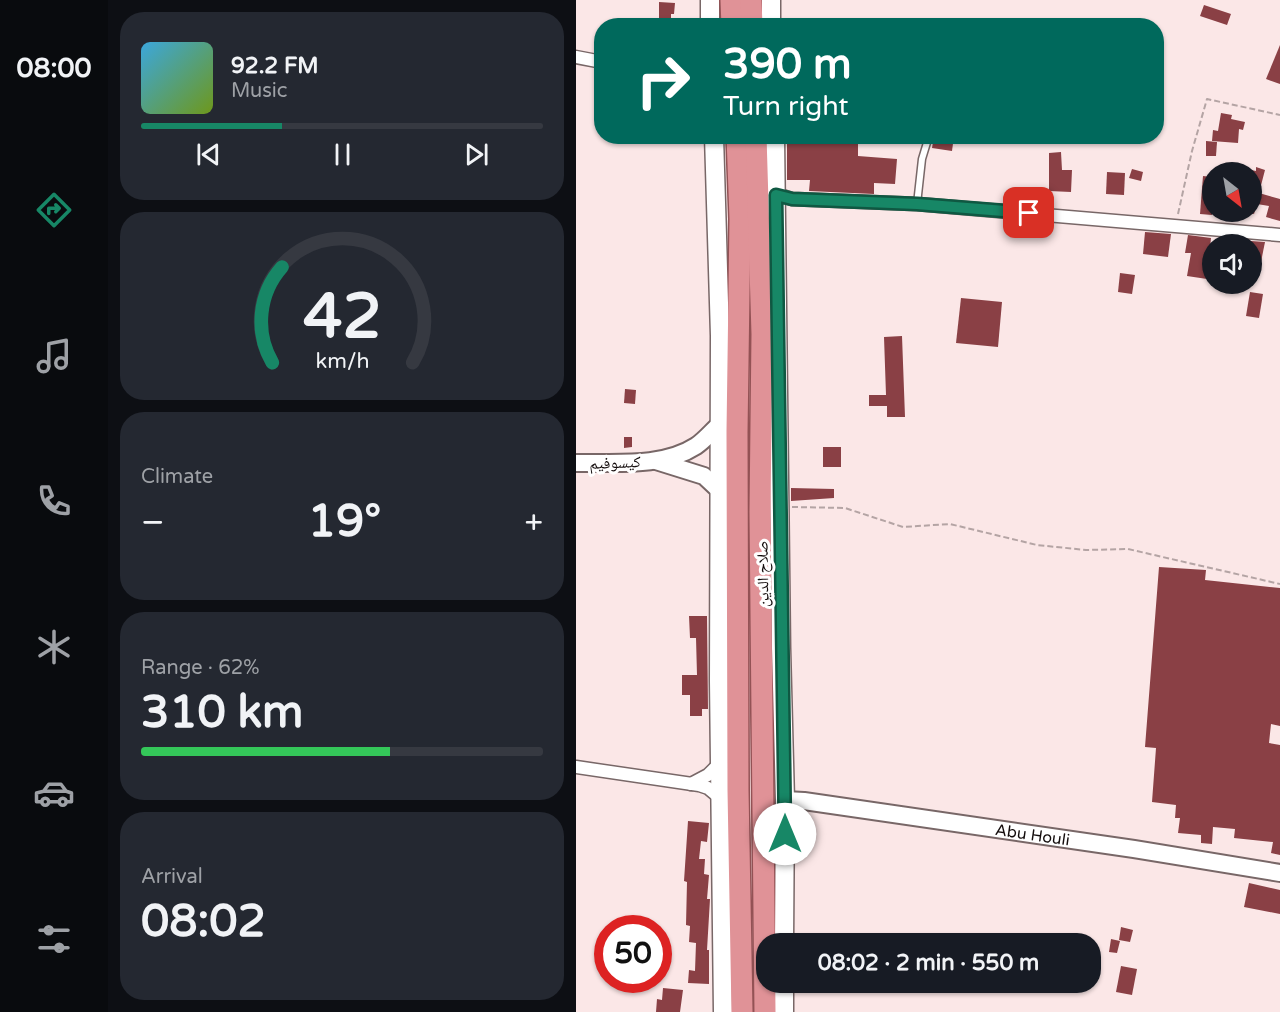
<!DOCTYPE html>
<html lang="en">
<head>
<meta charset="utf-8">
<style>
	:root { --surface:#171b24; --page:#242831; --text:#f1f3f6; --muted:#9ea1a6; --line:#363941; --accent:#178766 }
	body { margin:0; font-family:"Varela Round","Noto Naskh Arabic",sans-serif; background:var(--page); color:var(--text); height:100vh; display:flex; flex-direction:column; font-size:22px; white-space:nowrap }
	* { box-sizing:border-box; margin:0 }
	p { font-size:20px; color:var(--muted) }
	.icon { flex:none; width:33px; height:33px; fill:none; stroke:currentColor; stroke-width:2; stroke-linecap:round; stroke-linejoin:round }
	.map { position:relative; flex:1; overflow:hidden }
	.drawer { display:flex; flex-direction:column; gap:12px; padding:12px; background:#0d0f14; width:468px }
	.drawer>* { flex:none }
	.banner { position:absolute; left:18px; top:18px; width:570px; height:126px; border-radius:24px; box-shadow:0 2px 4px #0004; background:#00695c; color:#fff; overflow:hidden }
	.needle { width:39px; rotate:149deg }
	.controls { position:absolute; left:626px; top:162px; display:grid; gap:12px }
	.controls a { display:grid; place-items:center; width:60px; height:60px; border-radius:50%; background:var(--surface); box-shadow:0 2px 4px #0004; font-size:30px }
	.speed { position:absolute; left:18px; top:915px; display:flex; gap:12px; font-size:30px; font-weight:700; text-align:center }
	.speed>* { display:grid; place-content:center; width:78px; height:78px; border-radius:50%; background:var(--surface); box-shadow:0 2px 4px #0004; line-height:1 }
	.speed .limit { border:9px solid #d22; background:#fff; color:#111 }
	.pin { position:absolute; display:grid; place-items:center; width:51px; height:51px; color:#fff; margin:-26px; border-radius:12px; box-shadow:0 3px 9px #0006 }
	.me { position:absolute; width:66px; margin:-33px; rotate:0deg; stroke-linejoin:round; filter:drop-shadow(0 0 4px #0008) }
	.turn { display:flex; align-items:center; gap:21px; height:126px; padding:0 30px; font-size:27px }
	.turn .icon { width:78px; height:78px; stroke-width:2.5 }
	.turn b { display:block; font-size:42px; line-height:51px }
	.big { font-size:45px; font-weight:800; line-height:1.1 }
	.drawer .card { flex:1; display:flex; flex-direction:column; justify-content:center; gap:9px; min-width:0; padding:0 21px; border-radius:24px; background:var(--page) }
	.drawer .dial { align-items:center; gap:0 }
	.dial svg { height:156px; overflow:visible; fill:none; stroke:var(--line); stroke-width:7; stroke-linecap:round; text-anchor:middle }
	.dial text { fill:var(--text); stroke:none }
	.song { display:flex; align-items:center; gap:18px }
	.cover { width:72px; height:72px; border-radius:9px; background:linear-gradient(135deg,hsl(200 70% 55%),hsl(80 70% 35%)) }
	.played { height:6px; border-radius:3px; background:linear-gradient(90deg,var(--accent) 35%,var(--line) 35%) }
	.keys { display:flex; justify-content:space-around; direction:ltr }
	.heat { display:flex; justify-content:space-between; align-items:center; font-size:33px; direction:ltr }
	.charge { height:9px; border-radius:4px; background:linear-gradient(90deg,#34c759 62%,var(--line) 0) }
	.trip { position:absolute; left:180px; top:933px; width:345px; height:60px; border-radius:24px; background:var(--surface); box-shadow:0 2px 4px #0004; font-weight:800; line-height:60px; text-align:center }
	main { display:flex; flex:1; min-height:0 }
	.tab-bar { display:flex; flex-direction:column; width:108px; justify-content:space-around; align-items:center; background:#090b0e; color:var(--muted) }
	.tab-bar .icon { width:42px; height:42px }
	.tab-bar .active { color:var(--accent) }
	.tab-bar b { font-size:27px; color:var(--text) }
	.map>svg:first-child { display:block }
</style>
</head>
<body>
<main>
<nav class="tab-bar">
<b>08:00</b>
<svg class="icon active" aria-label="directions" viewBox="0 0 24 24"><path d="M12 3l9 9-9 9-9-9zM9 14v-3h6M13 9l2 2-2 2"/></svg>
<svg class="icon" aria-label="music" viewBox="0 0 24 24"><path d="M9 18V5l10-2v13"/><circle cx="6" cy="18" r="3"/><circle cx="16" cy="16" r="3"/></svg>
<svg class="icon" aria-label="phone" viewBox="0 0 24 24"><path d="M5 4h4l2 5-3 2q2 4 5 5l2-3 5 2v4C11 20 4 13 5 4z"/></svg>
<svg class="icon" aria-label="climate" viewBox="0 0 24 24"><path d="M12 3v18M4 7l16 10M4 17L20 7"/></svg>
<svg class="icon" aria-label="car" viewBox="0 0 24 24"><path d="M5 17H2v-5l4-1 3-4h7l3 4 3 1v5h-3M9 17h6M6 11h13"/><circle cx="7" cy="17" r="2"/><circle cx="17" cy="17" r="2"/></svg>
<svg class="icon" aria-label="filters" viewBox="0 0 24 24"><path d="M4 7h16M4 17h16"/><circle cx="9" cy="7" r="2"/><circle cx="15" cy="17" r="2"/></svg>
</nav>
<section class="drawer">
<div class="card">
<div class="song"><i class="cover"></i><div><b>92.2 FM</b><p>Music</p></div></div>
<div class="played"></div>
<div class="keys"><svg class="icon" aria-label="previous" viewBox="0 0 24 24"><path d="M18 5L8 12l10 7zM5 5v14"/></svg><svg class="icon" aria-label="pause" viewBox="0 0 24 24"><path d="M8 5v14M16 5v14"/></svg><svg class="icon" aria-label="next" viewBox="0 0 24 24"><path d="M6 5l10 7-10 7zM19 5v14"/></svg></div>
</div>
<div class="card dial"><svg viewBox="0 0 100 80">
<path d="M14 69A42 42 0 1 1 86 69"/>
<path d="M14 69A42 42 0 0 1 19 20" stroke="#178766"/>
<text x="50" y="56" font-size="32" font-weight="700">42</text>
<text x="50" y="72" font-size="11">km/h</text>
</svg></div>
<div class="card"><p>Climate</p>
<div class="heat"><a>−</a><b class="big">19°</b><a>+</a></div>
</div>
<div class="card"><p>Range · 62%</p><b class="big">310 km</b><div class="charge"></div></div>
<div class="card"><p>Arrival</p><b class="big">08:02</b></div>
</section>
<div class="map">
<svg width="704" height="1012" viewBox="0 0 704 1012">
	<rect width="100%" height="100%" fill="#fbe7e7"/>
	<g fill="#8a4045">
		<path d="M83 2 99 3 98 14H95V20H83Z"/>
		<path d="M628 5 655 14 651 25 624 16Z"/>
		<path d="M704 45V84L690 79Z"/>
		<path d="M645 113 656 115 655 119 669 122 667 130 663 129 662 143 636 141 637 130 642 131Z"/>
		<path d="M211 136H282V156L321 159 319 184 298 183V194L233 191 234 180H211Z"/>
		<path d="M358 136H378L376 151 356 148Z"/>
		<path d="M630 141 641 142 640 156H630Z"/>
		<path d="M485 152 486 170H496L495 192 473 191V153Z"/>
		<path d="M680 167 689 170 683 193 704 199V221L690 217 693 206 681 204 678 214 675 213V170L680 171Z"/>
		<path d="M556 169 567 172 565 181 553 178Z"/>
		<path d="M531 172 549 173 548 195 530 194Z"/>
		<path d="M627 176 636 177V215L624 214Z"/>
		<path d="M569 232 595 234 592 257 567 254Z"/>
		<path d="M612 235 635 238 631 279 611 276 615 253H609Z"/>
		<path d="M675 241 689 242 684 267 675 266Z"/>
		<path d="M544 273 559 275 556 294 542 292Z"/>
		<path d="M674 292 687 294 683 318 670 316Z"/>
		<path d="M385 298 426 302 422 347 380 343Z"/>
		<path d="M326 336 329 417H311V406H293V395H310L308 337Z"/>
		<path d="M49 389 60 390 59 404 48 403Z"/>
		<path d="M48 437H56V447L48 448Z"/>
		<rect x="247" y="447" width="18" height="20"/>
		<path d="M215 488 258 489V498L215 501Z"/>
		<path d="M583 567 630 570 629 580 704 588V726L695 724 693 743 704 745V855L695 853 697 842 658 838 659 829 637 827 636 844 625 843V835L602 833 604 818H599L600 805 576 802 580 748 569 747Z"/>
		<path d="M113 616H131L132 709H126V716H114V695H106V675H121L120 638H114Z"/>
		<path d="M112 821 133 823 131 842 125 841 123 859H129L128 874 133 875 131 899H134L131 950H133V984L112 983 113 970 119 971 120 943 113 942 114 926 110 925 111 882 108 881Z"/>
		<path d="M673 883 704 890V914L668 907Z"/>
		<path d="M545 927 557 930 554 942 543 940Z"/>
		<path d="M535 939 544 941 541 953 533 952Z"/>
		<path d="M545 966 561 969 556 995 540 992Z"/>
		<path d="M87 988 107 990 104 1012H80L81 999 86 1000Z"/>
	</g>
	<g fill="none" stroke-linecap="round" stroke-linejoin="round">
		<defs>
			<path id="service" d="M341 204 346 159 353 136"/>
			<g id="minor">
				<path d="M0 57 26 62"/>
				<path d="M195 192 216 199 341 204 704 235"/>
				<path d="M0 767 123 785 132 788 144 798"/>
				<path d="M115 784 132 775 145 762"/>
			</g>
			<g id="tertiary">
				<path d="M80 461 128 476 144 491"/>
				<path d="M0 463C38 462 86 468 120 446 129 440 136 431 144 424"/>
				<path id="s1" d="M209 800 228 801 558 849 704 873"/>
			</g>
			<g id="secondary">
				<path d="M134 0V26"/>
				<path d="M195 0V26"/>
				<path d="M138 136 144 336 143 681 147 1012"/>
				<path d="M199 136 205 648 209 800 208 944"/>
				<path d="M208 982V1012"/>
			</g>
			<g id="trunk">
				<path d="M155 0 156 26"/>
				<path d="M175 0 176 26"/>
				<path d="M161 136 164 219 161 432 162 790 166 1012"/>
				<path d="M180 136 186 334 184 512 189 1012"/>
			</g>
		</defs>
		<use href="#service" stroke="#786767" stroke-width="9"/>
		<use href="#minor" stroke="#786767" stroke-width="15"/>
		<use href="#tertiary" stroke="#786767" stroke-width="20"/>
		<use href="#secondary" stroke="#786767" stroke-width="21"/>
		<use href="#trunk" stroke="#935255" stroke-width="24"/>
		<g stroke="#b4a4a4" stroke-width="2" stroke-dasharray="6 3" stroke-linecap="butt">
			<path d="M602 214 616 151 631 99 704 115"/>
			<path d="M216 507 269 508 327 527 374 524 461 545 510 550 552 549 704 584"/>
		</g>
		<use href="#service" stroke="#fff" stroke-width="6"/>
		<use href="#minor" stroke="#fff" stroke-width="12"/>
		<use href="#tertiary" stroke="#fff" stroke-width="16"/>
		<use href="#secondary" stroke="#fff" stroke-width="18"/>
		<use href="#trunk" stroke="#e09297" stroke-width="21"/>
	</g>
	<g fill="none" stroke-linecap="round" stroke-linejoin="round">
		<defs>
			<path id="route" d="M209 834 200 195 216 199 341 204 453 213"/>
		</defs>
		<use href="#route" stroke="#0f5842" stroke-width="15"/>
		<use href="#route" stroke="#178766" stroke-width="10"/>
	</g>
	<g text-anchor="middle" stroke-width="6" stroke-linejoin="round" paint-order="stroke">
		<g font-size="16" fill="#130c0c" stroke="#fff">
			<text transform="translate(39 462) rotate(-2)" y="6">كيسوفيم</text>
			<text transform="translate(186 574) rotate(-91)" y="6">صلاح الدين</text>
			<text dy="6" stroke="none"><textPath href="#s1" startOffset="250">Abu Houli</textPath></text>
		</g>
	</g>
</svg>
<div class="controls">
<a><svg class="needle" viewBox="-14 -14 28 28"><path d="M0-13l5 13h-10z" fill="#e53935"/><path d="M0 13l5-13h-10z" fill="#9ea1a6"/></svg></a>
<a><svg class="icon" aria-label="sound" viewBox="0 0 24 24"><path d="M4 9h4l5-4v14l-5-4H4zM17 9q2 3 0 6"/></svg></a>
</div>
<div class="speed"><div class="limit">50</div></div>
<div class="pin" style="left:453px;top:213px;background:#d93025"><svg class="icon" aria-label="arrive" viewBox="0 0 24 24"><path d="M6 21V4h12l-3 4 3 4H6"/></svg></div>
<svg class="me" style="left:209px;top:834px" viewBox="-20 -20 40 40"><circle r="19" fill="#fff"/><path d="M0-13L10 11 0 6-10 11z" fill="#178766"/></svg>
<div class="trip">08:02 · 2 min · 550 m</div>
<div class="banner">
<div class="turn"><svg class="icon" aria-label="right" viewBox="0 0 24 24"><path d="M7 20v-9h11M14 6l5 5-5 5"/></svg><div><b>390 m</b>Turn right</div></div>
</div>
</div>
</main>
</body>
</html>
